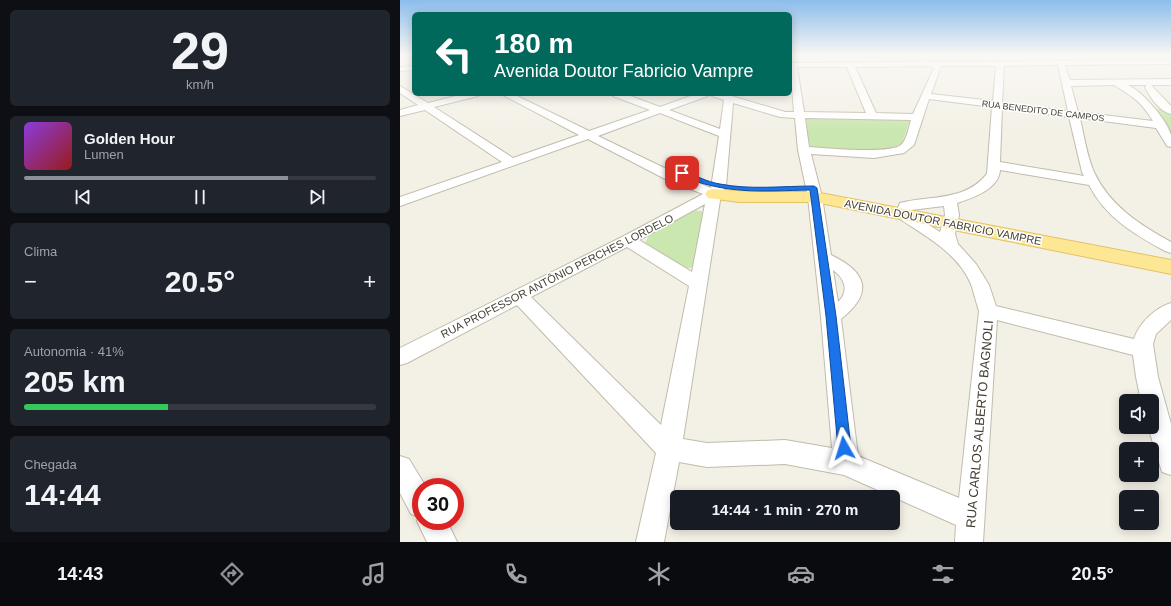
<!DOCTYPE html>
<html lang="pt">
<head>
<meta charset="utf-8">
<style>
	:root { --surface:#171b24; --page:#20242c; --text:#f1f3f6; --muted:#9ea1a6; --line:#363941; --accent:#8c9099 }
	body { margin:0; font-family:Arial,sans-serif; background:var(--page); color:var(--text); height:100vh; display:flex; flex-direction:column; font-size:15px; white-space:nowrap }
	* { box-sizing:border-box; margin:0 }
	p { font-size:13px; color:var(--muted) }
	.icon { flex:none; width:22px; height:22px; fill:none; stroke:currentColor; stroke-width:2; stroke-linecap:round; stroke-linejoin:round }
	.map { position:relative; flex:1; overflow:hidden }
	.details { display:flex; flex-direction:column; gap:10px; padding:10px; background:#0d0f14; width:400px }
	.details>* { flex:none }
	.top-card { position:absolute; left:12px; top:12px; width:380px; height:84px; border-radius:6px; box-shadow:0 2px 10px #0003; background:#00695c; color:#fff; overflow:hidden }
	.fabs { position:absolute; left:719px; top:394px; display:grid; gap:8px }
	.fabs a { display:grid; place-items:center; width:40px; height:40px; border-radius:6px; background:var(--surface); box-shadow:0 2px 10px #0003; font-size:20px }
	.speed { position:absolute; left:12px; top:478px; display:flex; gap:8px; font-size:20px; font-weight:700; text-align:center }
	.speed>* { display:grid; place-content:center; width:52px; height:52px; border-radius:50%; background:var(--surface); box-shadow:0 2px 10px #0003; line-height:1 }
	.speed .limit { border:6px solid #d22; background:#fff; color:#111 }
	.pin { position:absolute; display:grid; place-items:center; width:34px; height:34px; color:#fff; margin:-17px; border-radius:8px; box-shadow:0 2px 6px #0006 }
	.me { position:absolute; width:44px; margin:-22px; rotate:354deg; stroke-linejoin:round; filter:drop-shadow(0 0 3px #0008) }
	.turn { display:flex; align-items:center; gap:14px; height:84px; padding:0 16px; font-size:18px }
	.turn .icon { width:52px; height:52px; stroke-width:2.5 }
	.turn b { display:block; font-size:28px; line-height:34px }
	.big { font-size:30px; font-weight:600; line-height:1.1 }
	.details .widget { flex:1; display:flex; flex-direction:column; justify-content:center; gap:6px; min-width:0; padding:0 14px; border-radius:6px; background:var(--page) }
	.details .dial { align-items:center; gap:0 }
	.dial b { font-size:52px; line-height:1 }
	.song { display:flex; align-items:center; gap:12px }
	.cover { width:48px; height:48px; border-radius:6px; background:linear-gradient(135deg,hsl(270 70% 55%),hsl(0 70% 35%)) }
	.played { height:4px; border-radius:2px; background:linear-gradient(90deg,var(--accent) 75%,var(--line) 75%) }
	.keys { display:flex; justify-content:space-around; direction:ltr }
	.heat { display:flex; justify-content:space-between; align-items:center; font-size:22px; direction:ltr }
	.charge { height:6px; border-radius:3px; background:linear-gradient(90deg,#34c759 41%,var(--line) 0) }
	.trip { position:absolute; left:270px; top:490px; width:230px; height:40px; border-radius:6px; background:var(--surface); box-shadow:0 2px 10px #0003; font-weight:600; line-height:40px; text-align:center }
	.menu { display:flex; height:64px; justify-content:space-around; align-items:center; background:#090b0e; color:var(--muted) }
	.menu .icon { width:28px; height:28px }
	.menu .current { color:var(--accent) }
	.menu b { font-size:18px; color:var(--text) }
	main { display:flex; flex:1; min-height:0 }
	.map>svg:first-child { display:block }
</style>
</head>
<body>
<main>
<section class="details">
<div class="widget dial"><b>29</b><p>km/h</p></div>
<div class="widget">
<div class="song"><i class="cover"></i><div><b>Golden Hour</b><p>Lumen</p></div></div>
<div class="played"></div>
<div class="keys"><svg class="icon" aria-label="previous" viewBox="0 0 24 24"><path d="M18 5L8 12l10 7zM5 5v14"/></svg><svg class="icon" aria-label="pause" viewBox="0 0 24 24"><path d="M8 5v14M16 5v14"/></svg><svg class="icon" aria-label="next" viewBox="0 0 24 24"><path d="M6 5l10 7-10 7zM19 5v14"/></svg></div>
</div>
<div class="widget"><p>Clima</p>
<div class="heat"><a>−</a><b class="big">20.5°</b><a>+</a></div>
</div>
<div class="widget"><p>Autonomia · 41%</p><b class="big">205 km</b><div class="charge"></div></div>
<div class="widget"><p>Chegada</p><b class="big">14:44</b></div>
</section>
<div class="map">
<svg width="771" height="542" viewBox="0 0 771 542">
	<rect width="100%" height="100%" fill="#f3f0e6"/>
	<g fill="#cae7af">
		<path d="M754 108 764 110 771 114V133Z"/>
		<path d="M406 119 510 120 502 143C478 158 438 149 410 147Z"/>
		<path d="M291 210 301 211 305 215 293 267 284 269 245 243 251 231Z"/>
	</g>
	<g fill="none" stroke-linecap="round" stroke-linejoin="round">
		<defs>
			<g id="minor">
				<path d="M523 60 532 62 771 60V64L665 65 670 80 771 79V85H751L771 106V114C759 111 750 97 745 87L747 85H728C742 91 767 120 771 135 771 138 771 144 771 147L767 146 756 128 680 118C684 136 687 156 694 172 709 205 740 225 771 242V253L765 251C734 234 706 218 689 185L600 170C599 189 573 198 557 203L559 215 555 234 558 244 576 264 589 285 596 306 734 339C739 323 755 308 771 303V320L756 334 753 344 758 377 771 424V475L762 472 748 427H752V401H741L736 377 733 355 597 320 583 542H555L556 525 444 475 385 464 307 467 279 462 264 542H236L256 453 117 305 7 363 0 365V348L222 237 303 194 271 182 188 139 0 206V197L102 162 25 110 0 116V110L18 105 0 93V86L28 103 64 94H80L78 96 34 107 113 158 179 135 101 94H113L189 131 250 110 213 96 211 94H225L260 107 296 94H310L308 96 269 110 320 129 324 100 312 96 310 94H325L385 112H394L390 63 522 62ZM658 65 668 111 602 103 604 66ZM529 66 534 68 513 114 476 113 455 67ZM541 66H596L593 101 531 94ZM397 67H447L466 113 404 112ZM714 85C733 97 741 101 753 121L678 112 671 86ZM529 99 592 107 587 174C564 202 531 195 500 203L495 214 497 217C525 236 557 252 571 284 574 293 576 302 579 311L559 498 458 456 441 319C474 293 467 272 431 255L422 197 411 154 474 158 504 153 514 145ZM333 103 380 117 395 118 398 150 408 197 421 317 432 448 385 440 307 443 283 439 321 194 326 186ZM602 108 669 117 682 172 684 176 600 162ZM260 113 319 136 311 188 281 176 198 136ZM405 118 511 120C509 127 507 138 502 144 493 155 426 148 409 147ZM305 204 292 272 239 240ZM544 206 545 215 540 232 510 213 511 210ZM227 247 289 286 261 425 131 297ZM433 270C444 278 450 291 438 302Z"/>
				<path d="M14 66V70L0 71V67Z"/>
				<path d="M0 456 9 459 26 487H21V521H47L57 542H27L17 521 19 517 11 514 0 493Z"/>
			</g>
			<path id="major" d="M314 189 351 192H415L771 260V274L415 202H339L308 198 305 194 308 190Z"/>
		</defs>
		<use href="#minor" stroke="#c1bbab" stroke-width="2"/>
		<use href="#major" stroke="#e2c464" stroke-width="2"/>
		<use href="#minor" fill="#fff" fill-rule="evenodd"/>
		<use href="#major" fill="#fde694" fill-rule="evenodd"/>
	</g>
	<linearGradient id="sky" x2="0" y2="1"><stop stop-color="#8cbdeb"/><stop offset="0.42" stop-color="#faf8f4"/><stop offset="1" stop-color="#faf8f4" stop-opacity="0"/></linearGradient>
	<rect width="771" height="132" fill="url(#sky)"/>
	<path fill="#1a73e8" stroke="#114b97" d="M282 171C295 175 307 182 320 184 350 190 383 186 414 186L417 188 436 316 451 448 449 452 444 454 440 452 438 448 426 316 410 190C363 191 324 195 280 175V172Z"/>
	<g text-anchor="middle" stroke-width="3" stroke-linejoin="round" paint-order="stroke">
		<g font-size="9" fill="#454035" stroke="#fff">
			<text transform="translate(643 111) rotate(7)" y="3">RUA BENEDITO DE CAMPOS</text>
		</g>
		<g font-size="11" fill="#454035" stroke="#fff">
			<text transform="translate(543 222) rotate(11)" y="4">AVENIDA DOUTOR FABRICIO VAMPRE</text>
			<text transform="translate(157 276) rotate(-27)" y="4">RUA PROFESSOR ANTÔNIO PERCHES LORDELO</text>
		</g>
		<g font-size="13" fill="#454035" stroke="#fff">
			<text transform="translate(579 424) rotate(-85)" y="5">RUA CARLOS ALBERTO BAGNOLI</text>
		</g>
	</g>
</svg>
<div class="fabs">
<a><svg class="icon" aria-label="sound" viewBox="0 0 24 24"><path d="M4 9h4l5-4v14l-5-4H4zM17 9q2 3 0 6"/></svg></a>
<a>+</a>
<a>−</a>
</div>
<div class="speed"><div class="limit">30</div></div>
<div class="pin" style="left:282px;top:173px;background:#d93025"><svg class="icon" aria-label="arrive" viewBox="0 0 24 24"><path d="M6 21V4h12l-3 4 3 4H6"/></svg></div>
<svg class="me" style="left:444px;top:448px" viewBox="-20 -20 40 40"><path d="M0-17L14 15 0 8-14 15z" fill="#1a73e8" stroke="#fff" stroke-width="4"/></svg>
<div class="trip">14:44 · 1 min · 270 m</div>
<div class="top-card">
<div class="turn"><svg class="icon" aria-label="left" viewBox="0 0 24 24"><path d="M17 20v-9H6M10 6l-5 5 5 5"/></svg><div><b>180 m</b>Avenida Doutor Fabricio Vampre</div></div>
</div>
</div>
</main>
<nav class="menu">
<b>14:43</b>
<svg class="icon current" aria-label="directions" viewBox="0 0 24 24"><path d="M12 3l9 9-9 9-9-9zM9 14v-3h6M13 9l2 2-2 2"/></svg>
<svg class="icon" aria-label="music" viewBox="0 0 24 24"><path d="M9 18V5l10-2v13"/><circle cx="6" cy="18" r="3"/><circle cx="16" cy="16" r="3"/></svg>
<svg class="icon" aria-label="phone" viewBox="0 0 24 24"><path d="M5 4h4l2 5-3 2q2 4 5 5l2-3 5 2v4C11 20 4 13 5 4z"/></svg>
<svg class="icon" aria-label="climate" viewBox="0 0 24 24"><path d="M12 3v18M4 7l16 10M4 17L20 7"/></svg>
<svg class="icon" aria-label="car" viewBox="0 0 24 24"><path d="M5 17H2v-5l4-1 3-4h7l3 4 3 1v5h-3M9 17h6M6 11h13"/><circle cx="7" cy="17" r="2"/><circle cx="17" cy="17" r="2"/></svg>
<svg class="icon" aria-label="filters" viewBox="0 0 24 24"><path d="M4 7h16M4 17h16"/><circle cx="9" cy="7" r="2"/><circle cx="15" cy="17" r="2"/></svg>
<b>20.5°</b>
</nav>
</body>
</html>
